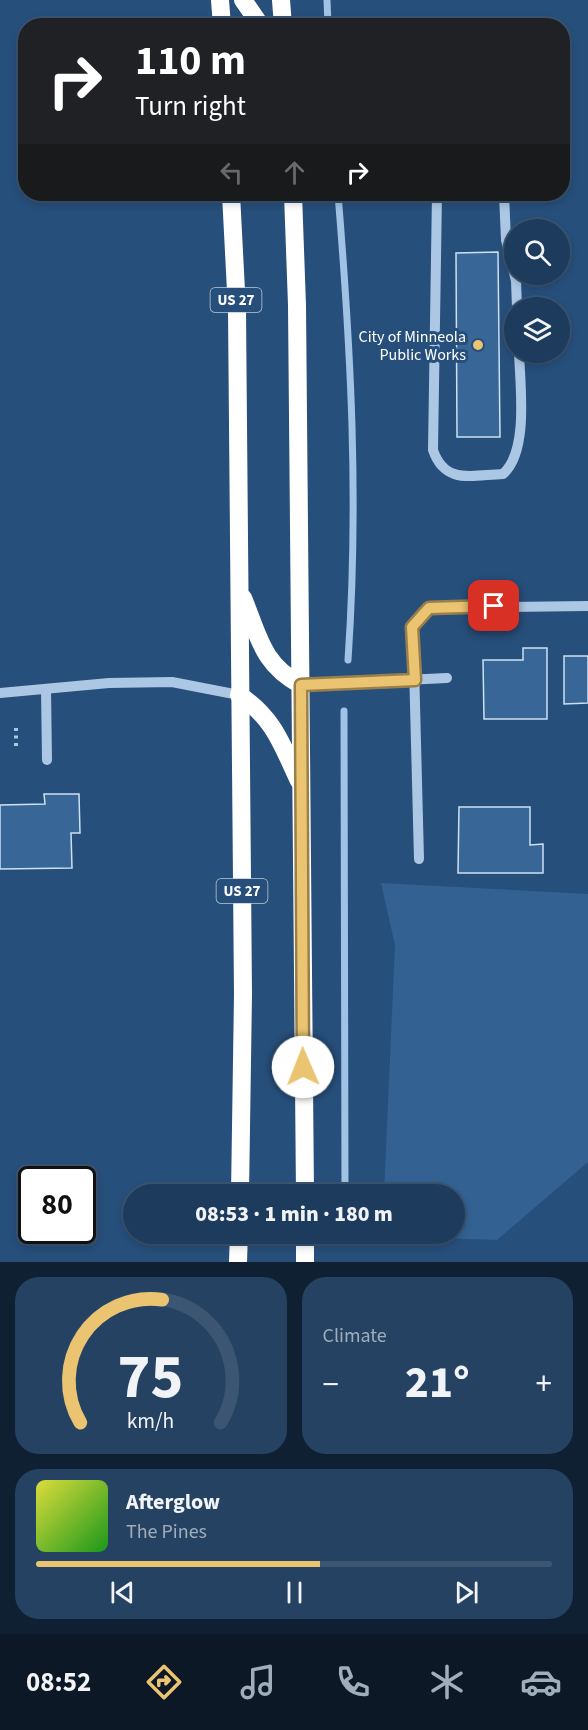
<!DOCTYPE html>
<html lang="en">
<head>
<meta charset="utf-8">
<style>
	:root { --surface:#1d3b5c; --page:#254262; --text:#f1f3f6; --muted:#a0adbb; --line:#3b5572; --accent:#ebc472 }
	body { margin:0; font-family:"Source Sans 3",sans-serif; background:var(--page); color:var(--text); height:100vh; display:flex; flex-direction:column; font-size:22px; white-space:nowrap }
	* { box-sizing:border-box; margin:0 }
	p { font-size:20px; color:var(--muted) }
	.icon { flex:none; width:33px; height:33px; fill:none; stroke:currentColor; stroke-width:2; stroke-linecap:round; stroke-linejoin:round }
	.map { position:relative; height:1262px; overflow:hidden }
	.side { display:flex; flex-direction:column; gap:15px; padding:15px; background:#102033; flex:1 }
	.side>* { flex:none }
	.hud { position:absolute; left:18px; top:18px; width:552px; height:183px; border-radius:24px; box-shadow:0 3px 9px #0003,0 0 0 2px var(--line); background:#202124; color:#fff; overflow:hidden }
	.buttons { position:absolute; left:504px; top:219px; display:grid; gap:12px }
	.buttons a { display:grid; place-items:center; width:66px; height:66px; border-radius:50%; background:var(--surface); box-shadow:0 3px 9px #0003,0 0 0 2px var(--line); font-size:30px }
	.speed { position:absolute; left:18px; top:1166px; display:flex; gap:12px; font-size:30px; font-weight:700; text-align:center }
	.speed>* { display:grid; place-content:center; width:78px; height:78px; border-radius:50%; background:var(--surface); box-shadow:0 3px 9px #0003,0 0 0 2px var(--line); line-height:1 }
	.speed .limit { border:3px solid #111; border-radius:9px; background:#fff; color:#111 }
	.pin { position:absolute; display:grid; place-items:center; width:51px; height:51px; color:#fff; margin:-26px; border-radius:12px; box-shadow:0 3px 9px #0006 }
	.me { position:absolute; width:66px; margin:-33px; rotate:359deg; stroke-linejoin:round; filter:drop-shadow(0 0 4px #0008) }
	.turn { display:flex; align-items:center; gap:21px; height:126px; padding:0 18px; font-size:27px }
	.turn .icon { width:78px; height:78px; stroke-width:2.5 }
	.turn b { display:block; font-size:42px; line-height:51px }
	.lanes { display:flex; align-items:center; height:57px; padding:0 18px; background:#0003; justify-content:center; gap:30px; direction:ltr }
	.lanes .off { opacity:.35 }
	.big { font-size:45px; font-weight:800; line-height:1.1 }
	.side .widget { flex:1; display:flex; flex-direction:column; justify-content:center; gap:9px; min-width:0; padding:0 21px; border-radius:24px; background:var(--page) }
	.side .dial { align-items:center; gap:0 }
	.dial svg { height:156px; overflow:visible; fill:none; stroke:var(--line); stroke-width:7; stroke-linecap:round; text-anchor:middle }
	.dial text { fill:var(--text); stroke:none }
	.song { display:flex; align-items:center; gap:18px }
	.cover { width:72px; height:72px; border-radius:9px; background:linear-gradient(135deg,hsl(60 70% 55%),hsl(120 70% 35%)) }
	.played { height:6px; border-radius:3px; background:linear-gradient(90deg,var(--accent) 55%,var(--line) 55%) }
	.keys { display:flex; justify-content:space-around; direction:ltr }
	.heat { display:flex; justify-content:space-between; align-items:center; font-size:33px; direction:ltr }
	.side .tiles { flex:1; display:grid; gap:15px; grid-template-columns:1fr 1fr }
	.widget:last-child { grid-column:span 2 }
	.trip { position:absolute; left:123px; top:1184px; width:342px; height:60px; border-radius:30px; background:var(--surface); box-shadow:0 3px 9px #0003,0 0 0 2px var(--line); font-weight:800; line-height:60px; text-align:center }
	.dock { display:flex; height:96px; justify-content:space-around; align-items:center; background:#0c1825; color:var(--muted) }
	.dock .icon { width:42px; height:42px }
	.dock .on { color:var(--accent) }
	.dock b { font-size:27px; color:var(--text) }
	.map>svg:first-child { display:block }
</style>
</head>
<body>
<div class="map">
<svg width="588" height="1262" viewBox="0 0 588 1262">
	<rect width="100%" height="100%" fill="#274f7b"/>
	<path fill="#326192" d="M381 883 588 894V1162L497 1240 382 1236V1233H454V1194H384L395 945Z"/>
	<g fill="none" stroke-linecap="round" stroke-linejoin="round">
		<g stroke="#a0c2e4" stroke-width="7">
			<path d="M327 0 328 25"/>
			<path d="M338 194C351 352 359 501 348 660"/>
			<path d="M344 711 345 1194"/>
		</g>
	</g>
	<g fill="#386697" stroke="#cee0f3" stroke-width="1.5">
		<path d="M498 252 500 437H457L456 253Z"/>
		<path d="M523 648H547V719H484L483 660H523Z"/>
		<path d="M564 656H588V703L564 704Z"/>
		<path d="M44 794H79L80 833H71L72 868 0 869V805L45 804Z"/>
		<path d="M459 807H530V845L543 844V873H458Z"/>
	</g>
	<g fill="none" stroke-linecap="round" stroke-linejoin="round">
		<path stroke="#acc7e4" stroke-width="4" stroke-dasharray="3 4.5" stroke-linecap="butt" d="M16 728V747"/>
		<g stroke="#acc7e4" stroke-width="10">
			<path d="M437 194 433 450C445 485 472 475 503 474 529 451 520 385 519 352"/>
			<path d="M504 194 506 240 516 281 517 308"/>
			<path d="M301 685 447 678"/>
			<path d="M46 689 47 760"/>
			<path d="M0 693 109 683 172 682 239 695"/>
			<path d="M419 859 413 627 429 608 588 606"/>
		</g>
		<g stroke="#fff" stroke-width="18">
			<path d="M220 0 222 26"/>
			<path d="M243 0 261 26"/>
			<path d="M281 0 283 26"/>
			<path d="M231 194 237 310 243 994 240 1194"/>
			<path d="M293 194 297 305 305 1194"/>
			<path d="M243 598C259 637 262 664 301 685"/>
			<path d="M239 695C274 718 282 745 299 781"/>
			<path d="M305 1233V1262"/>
			<path d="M238 1262 239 1233"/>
		</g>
	</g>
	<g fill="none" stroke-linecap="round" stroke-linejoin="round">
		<defs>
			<path id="route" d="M303 1067 301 685 415 680 412 627 429 608 494 606"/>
		</defs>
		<use href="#route" stroke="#997f4a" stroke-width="15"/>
		<use href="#route" stroke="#ebc472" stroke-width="10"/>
	</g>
	<circle fill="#ebc472" stroke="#274f7b" stroke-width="2" cx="478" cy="345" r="6"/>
	<g text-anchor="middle" stroke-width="6" stroke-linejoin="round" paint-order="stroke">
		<g fill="#274f7b" stroke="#becad7" stroke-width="1.5">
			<rect x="210.5" y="288" width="51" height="24" rx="4.5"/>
			<rect x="216.5" y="879" width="51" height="24" rx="4.5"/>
		</g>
		<g font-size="15" font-weight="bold" fill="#fff">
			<text x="236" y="305">US 27</text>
			<text x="242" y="896">US 27</text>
		</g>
		<g font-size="16" fill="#fff" stroke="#274f7b" text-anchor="end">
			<text x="466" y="342">City of Minneola<tspan x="466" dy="18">Public Works</tspan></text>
		</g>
	</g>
</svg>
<div class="buttons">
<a><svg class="icon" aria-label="search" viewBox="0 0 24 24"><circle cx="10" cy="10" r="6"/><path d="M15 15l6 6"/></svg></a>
<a><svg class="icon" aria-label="layers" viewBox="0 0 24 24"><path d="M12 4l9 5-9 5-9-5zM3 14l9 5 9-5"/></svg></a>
</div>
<div class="speed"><div class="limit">80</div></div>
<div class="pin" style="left:494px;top:606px;background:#d93025"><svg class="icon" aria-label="arrive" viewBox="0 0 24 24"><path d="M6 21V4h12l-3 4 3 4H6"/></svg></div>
<svg class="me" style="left:303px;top:1067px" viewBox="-20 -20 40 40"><circle r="19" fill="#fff"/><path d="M0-13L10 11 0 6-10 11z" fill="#ebc472"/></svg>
<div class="trip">08:53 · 1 min · 180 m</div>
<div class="hud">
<div class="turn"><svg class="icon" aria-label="right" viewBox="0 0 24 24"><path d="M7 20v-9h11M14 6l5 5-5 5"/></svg><div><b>110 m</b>Turn right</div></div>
<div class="lanes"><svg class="icon off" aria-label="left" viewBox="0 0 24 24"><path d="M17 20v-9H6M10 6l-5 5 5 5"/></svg><svg class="icon off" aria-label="ahead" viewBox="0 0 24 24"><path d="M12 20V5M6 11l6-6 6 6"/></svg><svg class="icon" aria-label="right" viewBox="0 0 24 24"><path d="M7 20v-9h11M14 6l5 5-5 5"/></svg></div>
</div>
</div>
<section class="side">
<div class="tiles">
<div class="widget dial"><svg viewBox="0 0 100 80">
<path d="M14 69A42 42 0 1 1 86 69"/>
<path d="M14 69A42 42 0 0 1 56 6" stroke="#ebc472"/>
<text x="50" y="56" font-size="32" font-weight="700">75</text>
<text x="50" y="72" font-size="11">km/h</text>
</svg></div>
<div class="widget"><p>Climate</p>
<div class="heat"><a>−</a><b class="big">21°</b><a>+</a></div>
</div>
<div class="widget">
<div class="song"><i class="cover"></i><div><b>Afterglow</b><p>The Pines</p></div></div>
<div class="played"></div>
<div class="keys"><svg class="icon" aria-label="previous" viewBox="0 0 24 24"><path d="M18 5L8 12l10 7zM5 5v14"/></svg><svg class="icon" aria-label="pause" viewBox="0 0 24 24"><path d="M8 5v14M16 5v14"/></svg><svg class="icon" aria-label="next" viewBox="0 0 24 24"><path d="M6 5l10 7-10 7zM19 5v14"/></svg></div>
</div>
</div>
</section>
<nav class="dock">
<b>08:52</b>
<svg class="icon on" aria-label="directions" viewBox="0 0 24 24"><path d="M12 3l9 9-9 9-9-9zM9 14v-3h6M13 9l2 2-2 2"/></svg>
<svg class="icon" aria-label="music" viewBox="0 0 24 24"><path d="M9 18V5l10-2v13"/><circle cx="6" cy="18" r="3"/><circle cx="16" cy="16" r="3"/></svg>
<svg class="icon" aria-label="phone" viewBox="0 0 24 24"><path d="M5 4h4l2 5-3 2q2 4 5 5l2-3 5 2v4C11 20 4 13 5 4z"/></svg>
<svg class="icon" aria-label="climate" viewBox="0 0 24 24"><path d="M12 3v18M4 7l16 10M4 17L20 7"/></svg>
<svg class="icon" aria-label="car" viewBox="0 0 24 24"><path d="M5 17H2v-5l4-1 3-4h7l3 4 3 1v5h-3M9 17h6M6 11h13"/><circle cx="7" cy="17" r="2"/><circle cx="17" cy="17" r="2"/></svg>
</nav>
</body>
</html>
